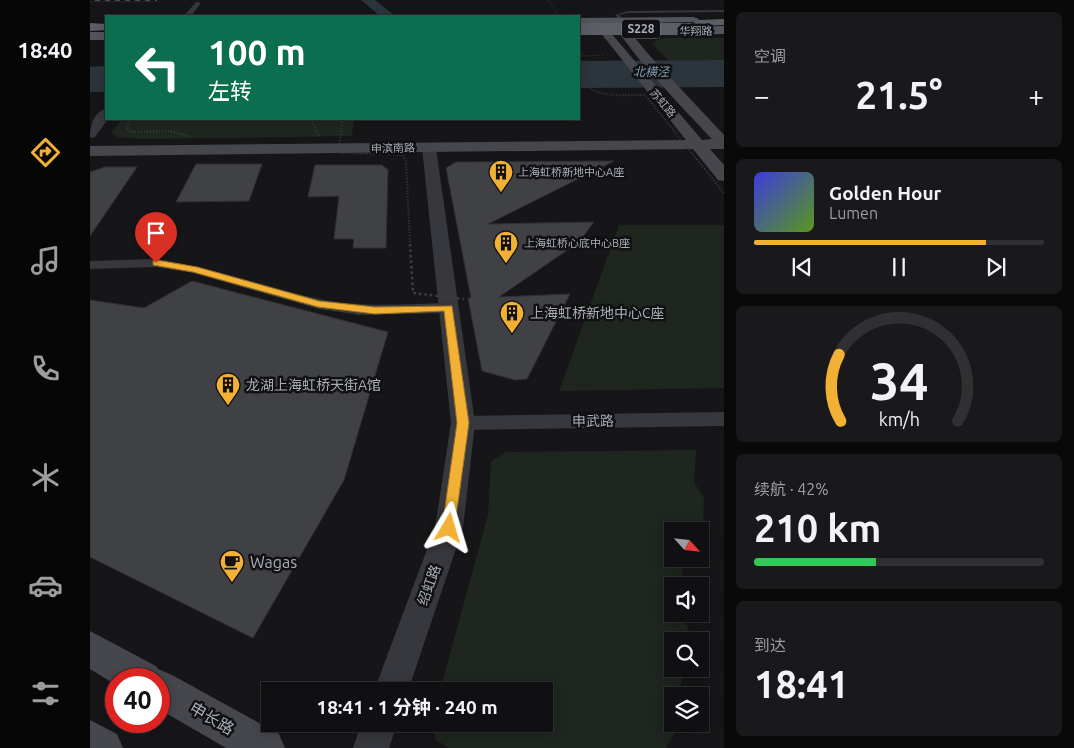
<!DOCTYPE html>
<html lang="zh">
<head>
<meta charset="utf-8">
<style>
	:root { --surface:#101012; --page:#19191b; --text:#f1f3f6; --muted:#9c9d9f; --line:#303032; --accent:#f2b134 }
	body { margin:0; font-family:Ubuntu,"Noto Sans SC",sans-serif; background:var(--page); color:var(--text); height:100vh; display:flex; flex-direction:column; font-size:19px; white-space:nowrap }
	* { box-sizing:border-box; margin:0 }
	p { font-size:16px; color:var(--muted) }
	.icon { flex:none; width:28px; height:28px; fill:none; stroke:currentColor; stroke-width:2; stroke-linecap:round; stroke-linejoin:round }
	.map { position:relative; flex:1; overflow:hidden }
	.drawer { display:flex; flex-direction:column; gap:12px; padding:12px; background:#09090a; width:350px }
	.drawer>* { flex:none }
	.hud { position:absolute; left:15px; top:15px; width:475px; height:105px; border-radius:0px; box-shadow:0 2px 12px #0003,0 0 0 1px var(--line); background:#0b6e4f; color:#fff; overflow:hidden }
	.needle { width:32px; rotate:117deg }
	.fabs { position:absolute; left:574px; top:522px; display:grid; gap:10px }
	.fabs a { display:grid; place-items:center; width:45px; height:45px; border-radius:0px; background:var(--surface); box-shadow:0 2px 12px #0003,0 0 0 1px var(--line); font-size:25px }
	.speed { position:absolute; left:15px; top:668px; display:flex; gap:10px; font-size:25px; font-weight:700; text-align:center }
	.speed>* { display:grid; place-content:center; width:65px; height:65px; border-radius:50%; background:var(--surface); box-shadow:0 2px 12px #0003,0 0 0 1px var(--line); line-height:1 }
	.speed .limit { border:8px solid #d22; background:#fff; color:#111 }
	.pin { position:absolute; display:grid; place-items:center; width:42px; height:42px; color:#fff; margin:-51px -21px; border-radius:50% 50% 50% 0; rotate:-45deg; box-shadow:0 0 5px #0007 }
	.pin .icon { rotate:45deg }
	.me { position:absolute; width:55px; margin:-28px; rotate:7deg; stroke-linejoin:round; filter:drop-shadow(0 0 4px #0008) }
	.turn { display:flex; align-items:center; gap:18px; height:105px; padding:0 20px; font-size:22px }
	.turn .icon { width:65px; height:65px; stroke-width:2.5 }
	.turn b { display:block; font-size:35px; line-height:42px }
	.big { font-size:38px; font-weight:700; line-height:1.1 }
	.drawer .widget { flex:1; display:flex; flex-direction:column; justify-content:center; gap:8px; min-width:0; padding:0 18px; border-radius:8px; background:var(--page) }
	.drawer .dial { align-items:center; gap:0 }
	.dial svg { height:130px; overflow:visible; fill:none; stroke:var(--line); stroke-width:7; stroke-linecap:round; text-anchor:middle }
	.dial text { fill:var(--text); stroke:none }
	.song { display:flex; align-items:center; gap:15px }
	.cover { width:60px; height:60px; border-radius:8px; background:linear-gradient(135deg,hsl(240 70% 55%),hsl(90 70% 35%)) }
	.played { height:5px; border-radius:2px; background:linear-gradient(90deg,var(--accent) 80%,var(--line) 80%) }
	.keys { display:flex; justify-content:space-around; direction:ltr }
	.heat { display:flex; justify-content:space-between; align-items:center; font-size:28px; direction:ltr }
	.charge { height:8px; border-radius:4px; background:linear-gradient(90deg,#34c759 42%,var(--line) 0) }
	.trip { position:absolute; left:171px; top:682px; width:292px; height:50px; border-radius:0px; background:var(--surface); box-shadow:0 2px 12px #0003,0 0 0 1px var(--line); font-weight:700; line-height:50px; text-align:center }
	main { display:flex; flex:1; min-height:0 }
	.tabs { display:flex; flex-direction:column; width:90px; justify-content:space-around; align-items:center; background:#060607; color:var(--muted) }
	.tabs .icon { width:35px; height:35px }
	.tabs .current { color:var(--accent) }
	.tabs b { font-size:22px; color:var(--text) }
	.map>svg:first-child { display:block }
</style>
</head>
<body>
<main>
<nav class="tabs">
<b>18:40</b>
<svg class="icon current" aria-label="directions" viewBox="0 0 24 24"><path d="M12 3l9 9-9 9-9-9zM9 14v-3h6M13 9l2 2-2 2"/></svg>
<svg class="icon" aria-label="music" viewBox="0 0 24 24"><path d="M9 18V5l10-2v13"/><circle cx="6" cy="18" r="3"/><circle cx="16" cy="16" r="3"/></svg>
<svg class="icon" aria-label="phone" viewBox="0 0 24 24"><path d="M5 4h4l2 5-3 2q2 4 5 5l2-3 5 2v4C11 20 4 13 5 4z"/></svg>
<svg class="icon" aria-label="climate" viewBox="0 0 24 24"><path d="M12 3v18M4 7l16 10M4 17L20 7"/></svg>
<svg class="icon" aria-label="car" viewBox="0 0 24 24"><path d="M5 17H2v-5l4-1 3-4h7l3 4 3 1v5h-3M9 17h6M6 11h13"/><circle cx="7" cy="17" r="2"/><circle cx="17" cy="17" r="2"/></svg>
<svg class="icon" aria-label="filters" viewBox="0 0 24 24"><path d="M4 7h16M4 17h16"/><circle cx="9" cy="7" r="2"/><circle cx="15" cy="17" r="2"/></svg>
</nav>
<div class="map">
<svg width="634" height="748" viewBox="0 0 634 748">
	<rect width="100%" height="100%" fill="#161618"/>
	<g fill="#1e261f">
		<path d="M577 38H634V60L579 61 562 44 569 39Z"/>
		<path d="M32 119H264L262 136 53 139 28 137 21 133Z"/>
		<path d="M529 225H634V388L469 391Z"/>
		<path d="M606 450 604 482 614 498 613 541 610 542V531H582V559H594L591 586H582V614H587V619L598 626 596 641H582V669H593L589 696H582V724H586L584 734 576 748H358L345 739V724H455V691H350L398 515 401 461 416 452Z"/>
	</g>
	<g fill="#2c353c">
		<path d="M634 60V87L489 88V61Z"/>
		<path d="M16 66V92H0V67Z"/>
	</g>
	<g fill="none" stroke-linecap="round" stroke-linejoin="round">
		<path fill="#2c353c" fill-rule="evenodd" d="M271 0H285L305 16H290Z"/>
	</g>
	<g fill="#404145" stroke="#303034">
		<path d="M524 161 398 224 504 222 489 242 409 297 480 294 437 379 425 380 392 371 378 298H381L356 168 366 162Z"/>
		<path d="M106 164H172L159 201 86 202Z"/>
		<path d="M225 165H292L298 170 296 248H263L264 239H244L249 196 218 197Z"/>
		<path d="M15 167H47L0 236V172Z"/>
		<path d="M102 281 298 332 254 480 163 638 0 557V300L54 308Z"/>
	</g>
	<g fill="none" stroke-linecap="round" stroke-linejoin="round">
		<g stroke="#3d3f44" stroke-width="1" stroke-dasharray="1 2" stroke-linecap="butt">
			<path d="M458 0 469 16"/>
			<path d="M489 47 494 56H489"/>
		</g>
		<g stroke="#3d3f44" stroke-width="2" stroke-dasharray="1 2" stroke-linecap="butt">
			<path d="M42 119 36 127 41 132 80 131 99 136"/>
			<path d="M221 119 229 137"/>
		</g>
		<path fill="#37383d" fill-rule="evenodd" d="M634 10V12L538 13 529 15 534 21 532 22 525 15 538 11Z"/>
		<g fill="#37383d" fill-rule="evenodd">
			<path d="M106 2 111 3 101 16H94Z"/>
			<path d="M66 259C122 267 174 287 229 299 271 308 315 304 358 303L364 304 366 308 364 312 358 313 270 315 229 309 103 273 66 267 0 269V261Z"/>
			<path d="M634 412V426L373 430 366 428 364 423 366 418 373 416Z"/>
		</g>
		<g fill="#37383d" fill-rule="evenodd">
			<path d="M16 109V119H18L5 137 0 138C0 127 3 112 16 109Z"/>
			<path d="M339 144 346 148 385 423 373 528 318 691H284L345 528 361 423 332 148Z"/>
			<path d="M271 724H307L299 748H263Z"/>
		</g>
		<g fill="#45474d" fill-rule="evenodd">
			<path d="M532 18 536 19 539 31 560 56 634 135V149H620L634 165V181L628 180 603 149 0 156V146L596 140 510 32ZM528 28C531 44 606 122 622 139L612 140 521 33Z"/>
			<path d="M0 631 66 666 68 669 82 675 189 734 195 748H136L69 709V679H26V685L0 669Z"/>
			<path d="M0 720 27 734 33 748H0Z"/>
		</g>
		<g fill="#53555c" fill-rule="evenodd">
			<path d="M603 17 607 18 609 20 607 22 489 24V18Z"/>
			<path d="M634 26V34L580 35 574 31 580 27Z"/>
			<rect x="0" y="32" width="16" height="8"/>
		</g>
		<g fill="#5b5e65" fill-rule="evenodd">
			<path d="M634 19V25L609 26 603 23 609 20Z"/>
			<path d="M0 23 16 24V30L0 31Z"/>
		</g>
		<defs>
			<path id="rail" d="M0 0H66"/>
		</defs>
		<use href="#rail" stroke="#4a4c52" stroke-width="2.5"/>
		<use href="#rail" stroke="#111113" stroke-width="2" stroke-dasharray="5" stroke-linecap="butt"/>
		<path stroke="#3d3f44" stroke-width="1" stroke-dasharray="1 2" stroke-linecap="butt" d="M494 56 514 55"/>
		<g stroke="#3d3f44" stroke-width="2" stroke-dasharray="1 2" stroke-linecap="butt">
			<path d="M489 79C505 99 532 95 555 95L634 193"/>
			<path d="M253 119 248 153 312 155 316 161 320 245"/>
		</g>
		<path stroke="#3d3f44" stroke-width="2.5" stroke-dasharray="2.5 3" stroke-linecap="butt" d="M320 244 323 293 374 299"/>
		<path stroke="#5b5e65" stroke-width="12" d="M489 29H613"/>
	</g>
	<path fill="#f2b134" stroke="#9d7322" d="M66 260 107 267 229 301 285 307 362 306 379 423 364 532 359 534 354 532 352 528 367 423 354 311 285 314 228 307 103 272 63 265V261Z"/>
	<defs>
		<symbol id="building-pin" viewBox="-11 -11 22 30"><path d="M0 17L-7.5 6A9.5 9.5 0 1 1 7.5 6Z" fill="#f2b134" stroke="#111113"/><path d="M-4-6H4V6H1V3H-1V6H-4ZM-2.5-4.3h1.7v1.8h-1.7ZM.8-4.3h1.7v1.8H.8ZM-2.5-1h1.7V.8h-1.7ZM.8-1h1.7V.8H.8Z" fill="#111"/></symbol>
		<symbol id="cafe-pin" viewBox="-11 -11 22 30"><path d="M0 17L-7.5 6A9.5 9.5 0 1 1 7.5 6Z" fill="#f2b134" stroke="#111113"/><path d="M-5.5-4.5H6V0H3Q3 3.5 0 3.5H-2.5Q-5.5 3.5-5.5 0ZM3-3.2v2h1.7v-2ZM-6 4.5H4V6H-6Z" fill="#111"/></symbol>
	</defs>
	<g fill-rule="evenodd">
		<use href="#building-pin" x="397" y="158" width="28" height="38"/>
		<use href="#building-pin" x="402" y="229" width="28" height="38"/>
		<use href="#building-pin" x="408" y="299" width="28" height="38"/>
		<use href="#building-pin" x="124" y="371" width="28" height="38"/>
		<use href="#cafe-pin" x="128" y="548" width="28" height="38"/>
	</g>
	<g text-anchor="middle" stroke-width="5" stroke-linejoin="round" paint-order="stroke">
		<g font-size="11" fill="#a8adb8" stroke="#111113">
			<text transform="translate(606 31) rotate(-1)" y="4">华翔路</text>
			<text transform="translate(573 103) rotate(50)" y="4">苏虹路</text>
			<text transform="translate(303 148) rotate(-1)" y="4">申滨南路</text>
		</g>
		<g font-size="11" fill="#a8adb8" stroke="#111113" text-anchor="start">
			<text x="428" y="176">上海虹桥新地中心A座</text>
			<text x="434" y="247">上海虹桥心底中心B座</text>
		</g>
		<rect fill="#111113" stroke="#7b7e86" stroke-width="1" x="532" y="19.5" width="38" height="19" rx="4"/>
		<g font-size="12" font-weight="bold" fill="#a8adb8">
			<text x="551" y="33">S228</text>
		</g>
		<g font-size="12" font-style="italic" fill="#7f9bb3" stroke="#111113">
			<text x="561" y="76">北横泾</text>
		</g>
		<g font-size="14" fill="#a8adb8" stroke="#111113" text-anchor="start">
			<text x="440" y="318">上海虹桥新地中心C座</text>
			<text x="156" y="390">龙湖上海虹桥天街A馆</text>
		</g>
		<g font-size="14" fill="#a8adb8" stroke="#111113">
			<text transform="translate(503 421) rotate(-1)" y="5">申武路</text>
			<text transform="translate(339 585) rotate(-70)" y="5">绍虹路</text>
		</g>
		<g font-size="16" fill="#a8adb8" stroke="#111113" text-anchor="start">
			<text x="160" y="568">Wagas</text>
		</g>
		<g font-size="16" fill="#a8adb8" stroke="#111113">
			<text transform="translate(122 718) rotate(30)" y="6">申长路</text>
		</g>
	</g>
</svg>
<div class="fabs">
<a><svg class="needle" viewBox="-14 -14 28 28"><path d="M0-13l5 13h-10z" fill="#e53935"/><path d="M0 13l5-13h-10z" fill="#9c9d9f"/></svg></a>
<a><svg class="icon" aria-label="sound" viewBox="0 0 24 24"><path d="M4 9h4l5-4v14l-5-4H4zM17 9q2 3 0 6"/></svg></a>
<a><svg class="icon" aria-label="search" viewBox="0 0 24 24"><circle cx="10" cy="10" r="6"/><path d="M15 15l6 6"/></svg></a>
<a><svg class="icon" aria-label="layers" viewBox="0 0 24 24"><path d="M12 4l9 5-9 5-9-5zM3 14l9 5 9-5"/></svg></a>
</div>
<div class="speed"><div class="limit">40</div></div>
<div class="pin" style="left:66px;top:263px;background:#d93025"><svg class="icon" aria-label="arrive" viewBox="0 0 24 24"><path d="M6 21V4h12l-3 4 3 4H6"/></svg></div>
<svg class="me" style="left:359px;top:528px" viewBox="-20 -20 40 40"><path d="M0-17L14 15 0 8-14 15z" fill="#f2b134" stroke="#fff" stroke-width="4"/></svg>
<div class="trip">18:41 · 1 分钟 · 240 m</div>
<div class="hud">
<div class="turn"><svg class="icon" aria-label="left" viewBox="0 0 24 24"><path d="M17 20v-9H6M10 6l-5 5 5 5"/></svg><div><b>100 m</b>左转</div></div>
</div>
</div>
<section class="drawer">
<div class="widget"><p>空调</p>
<div class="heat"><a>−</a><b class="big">21.5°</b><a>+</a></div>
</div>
<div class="widget">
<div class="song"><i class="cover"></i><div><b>Golden Hour</b><p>Lumen</p></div></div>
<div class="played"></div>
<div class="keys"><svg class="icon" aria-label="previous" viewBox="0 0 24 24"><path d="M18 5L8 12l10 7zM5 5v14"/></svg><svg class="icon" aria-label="pause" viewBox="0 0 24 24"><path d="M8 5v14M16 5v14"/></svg><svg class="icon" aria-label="next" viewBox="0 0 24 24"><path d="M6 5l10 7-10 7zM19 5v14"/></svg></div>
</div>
<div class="widget dial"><svg viewBox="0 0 100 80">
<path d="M14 69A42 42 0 1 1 86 69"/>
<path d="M14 69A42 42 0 0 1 13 28" stroke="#f2b134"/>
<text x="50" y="56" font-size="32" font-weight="700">34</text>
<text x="50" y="72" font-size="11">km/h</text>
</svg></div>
<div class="widget"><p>续航 · 42%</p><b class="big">210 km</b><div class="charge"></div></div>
<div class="widget"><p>到达</p><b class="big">18:41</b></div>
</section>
</main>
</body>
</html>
